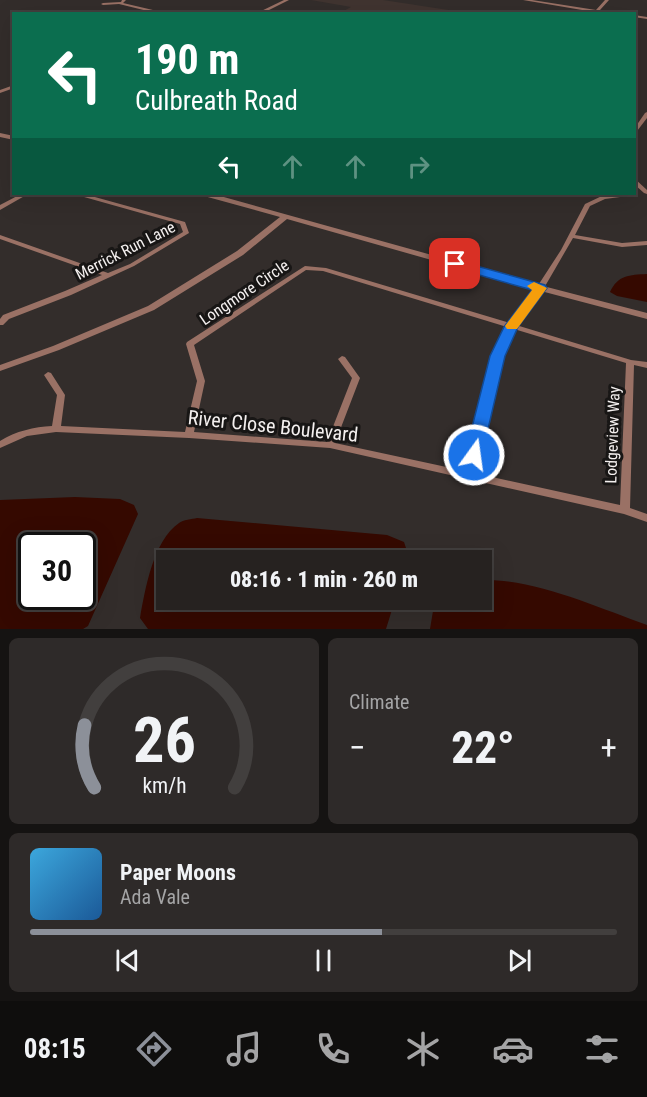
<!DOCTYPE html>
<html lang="en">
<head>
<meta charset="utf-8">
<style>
	:root { --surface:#262220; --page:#2e2a29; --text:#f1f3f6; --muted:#a4a4a5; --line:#423f3e; --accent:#8c9099 }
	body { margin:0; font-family:"Roboto Condensed",sans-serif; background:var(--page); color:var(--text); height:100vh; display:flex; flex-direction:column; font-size:22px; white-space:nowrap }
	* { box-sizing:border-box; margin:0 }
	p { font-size:20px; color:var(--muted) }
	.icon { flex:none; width:33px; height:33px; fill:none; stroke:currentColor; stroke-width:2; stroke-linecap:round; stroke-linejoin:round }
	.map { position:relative; height:629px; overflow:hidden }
	.sheet { display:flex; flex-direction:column; gap:9px; padding:9px; background:#151312; flex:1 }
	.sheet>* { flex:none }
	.hud { position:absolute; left:12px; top:12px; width:624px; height:183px; border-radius:0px; box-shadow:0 6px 24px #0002,0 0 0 2px var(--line); background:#0b6e4f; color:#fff; overflow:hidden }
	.speed { position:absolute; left:18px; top:532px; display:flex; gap:12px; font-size:30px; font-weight:700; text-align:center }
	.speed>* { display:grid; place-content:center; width:78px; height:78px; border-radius:50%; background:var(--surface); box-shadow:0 6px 24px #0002,0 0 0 2px var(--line); line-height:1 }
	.speed .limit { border:3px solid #111; border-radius:9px; background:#fff; color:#111 }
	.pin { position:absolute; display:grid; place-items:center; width:51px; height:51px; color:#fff; margin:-26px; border-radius:12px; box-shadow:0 3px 9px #0006 }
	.me { position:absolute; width:66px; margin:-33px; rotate:14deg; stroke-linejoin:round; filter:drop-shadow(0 0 4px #0008) }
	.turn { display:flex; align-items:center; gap:21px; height:126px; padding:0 24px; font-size:27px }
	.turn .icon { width:78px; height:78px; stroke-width:2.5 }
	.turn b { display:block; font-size:42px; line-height:51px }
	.lanes { display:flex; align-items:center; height:57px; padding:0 24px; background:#0003; justify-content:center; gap:30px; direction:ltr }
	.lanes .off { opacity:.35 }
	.big { font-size:45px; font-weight:800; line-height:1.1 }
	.sheet .tile { flex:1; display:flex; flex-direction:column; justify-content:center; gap:9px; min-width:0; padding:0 21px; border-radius:9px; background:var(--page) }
	.sheet .dial { align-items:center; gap:0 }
	.dial svg { height:156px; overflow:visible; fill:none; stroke:var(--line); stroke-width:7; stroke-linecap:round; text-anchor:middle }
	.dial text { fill:var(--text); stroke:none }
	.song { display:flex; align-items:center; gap:18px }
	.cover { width:72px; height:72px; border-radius:9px; background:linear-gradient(135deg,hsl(200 70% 55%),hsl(210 70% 35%)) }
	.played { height:6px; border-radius:3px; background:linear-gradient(90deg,var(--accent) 60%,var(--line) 60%) }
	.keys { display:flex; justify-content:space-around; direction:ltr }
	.heat { display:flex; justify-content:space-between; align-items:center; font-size:33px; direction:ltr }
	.sheet .tiles { flex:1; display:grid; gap:9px; grid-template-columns:1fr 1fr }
	.tile:last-child { grid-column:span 2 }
	.trip { position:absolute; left:156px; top:550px; width:336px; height:60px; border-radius:0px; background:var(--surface); box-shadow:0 6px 24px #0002,0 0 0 2px var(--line); font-weight:800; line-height:60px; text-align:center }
	.menu { display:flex; height:96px; justify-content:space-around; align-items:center; background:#0f0e0d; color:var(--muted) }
	.menu .icon { width:42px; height:42px }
	.menu .selected { color:var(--accent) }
	.menu b { font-size:27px; color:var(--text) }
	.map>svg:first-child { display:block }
</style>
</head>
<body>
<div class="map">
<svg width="647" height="629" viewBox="0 0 647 629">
	<rect width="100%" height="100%" fill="#332d2b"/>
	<path fill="#403430" d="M311 0H383L468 13H340L351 7Z"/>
	<g fill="#350900" fill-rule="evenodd">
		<path d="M647 274V302L617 296 610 292C618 275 629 275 647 274Z"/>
		<path d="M75 497 120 499 134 505 138 514 88 626 83 629H0V500ZM32 546H82V597H32Z"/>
		<path d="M197 518 387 535 404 542 408 554 406 561H166V600H395L386 629H148L140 618C145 590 153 541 179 523 183 520 192 519 197 518Z"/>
		<path d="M482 580C536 579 596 607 647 625V629H430L433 611 438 600H482Z"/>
	</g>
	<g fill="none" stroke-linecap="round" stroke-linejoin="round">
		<g fill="#9a7165" fill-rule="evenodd">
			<path d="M122 0H126L123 3 170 14H160L119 4 103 5 101 4 103 3 121 2Z"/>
			<path d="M284 0H289L261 14H255Z"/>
			<path d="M523 0H532L596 10 605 0H609L600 10 618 14 596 13 594 12Z"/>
			<path d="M634 15 647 17V19L634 17Z"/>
			<path d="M14 85V88L0 93V90Z"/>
			<path d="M647 112V118L634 135V129L645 113Z"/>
			<path d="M634 178 647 190V194L644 193 634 184Z"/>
			<path d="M634 193 636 194 635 195 605 199 590 206 575 235 622 243 647 241V245L622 247 573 238 544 288 516 325 631 360 647 362V368L634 365 630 508 647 514V522L624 514 330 448 189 438 56 432 27 436 0 448V441C16 431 34 427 52 426L57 395 44 375 48 372 51 373 65 395 61 426 185 432 197 381 186 344 187 342 305 266 326 268 510 323 537 287 561 250 585 204 604 195 634 194ZM306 270 323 271 507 327 494 356 465 471 335 443 360 378 345 357 342 356 338 359 352 378 327 442 194 432 205 381 194 345ZM514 329 626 363 620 505 474 473 502 356Z"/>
			<path d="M21 194H28L0 210V205Z"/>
			<path d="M76 194H84L185 222 189 233 134 266 71 295 9 319 3 325H0V319L3 315 65 291 102 275 0 239V235L108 273 130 264 183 232 180 224 77 195Z"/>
		</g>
		<g fill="#9a7165" fill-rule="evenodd">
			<path d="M0 133 14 136V140L0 137Z"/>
			<path d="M203 194H213L543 286 647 313V319L537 290 287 219 243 255 154 310 59 350 0 371V365L53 346 148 306 237 251 280 217 204 196Z"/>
		</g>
	</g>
	<path fill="#1a73e8" stroke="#114b97" stroke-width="1.5" d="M455 260 545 285 547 288 518 327 505 356 482 455 479 460H468L465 455 490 356 504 327 532 290 451 267 449 264Z"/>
	<path fill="#f59e0b" d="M534 282 547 288 517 329H507L505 326 532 290 527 286Z"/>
	<g text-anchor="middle" stroke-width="6" stroke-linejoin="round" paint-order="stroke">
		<g font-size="16" fill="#f4f0ef" stroke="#181615">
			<text transform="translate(125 250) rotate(-27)" y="6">Merrick Run Lane</text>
			<text transform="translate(244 292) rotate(-34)" y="6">Longmore Circle</text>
			<text transform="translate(612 435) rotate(-88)" y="6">Lodgeview Way</text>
		</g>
		<g font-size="20" fill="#f4f0ef" stroke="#181615">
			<text transform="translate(273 426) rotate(6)" y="7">River Close Boulevard</text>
		</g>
	</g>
</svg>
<div class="speed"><div class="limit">30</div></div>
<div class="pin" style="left:455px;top:264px;background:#d93025"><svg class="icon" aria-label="arrive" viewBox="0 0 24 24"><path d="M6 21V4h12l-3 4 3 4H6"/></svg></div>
<svg class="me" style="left:474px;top:455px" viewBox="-20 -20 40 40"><circle r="17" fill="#1a73e8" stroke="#fff" stroke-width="3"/><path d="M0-11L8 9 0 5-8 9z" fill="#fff"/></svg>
<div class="trip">08:16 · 1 min · 260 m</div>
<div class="hud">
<div class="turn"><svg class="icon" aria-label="left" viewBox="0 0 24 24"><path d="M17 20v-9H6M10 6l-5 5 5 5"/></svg><div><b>190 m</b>Culbreath Road</div></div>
<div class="lanes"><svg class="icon" aria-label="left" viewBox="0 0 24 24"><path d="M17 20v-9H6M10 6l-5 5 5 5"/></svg><svg class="icon off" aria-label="ahead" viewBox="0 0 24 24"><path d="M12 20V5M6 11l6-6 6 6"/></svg><svg class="icon off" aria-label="ahead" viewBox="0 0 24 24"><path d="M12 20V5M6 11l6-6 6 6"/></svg><svg class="icon off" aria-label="right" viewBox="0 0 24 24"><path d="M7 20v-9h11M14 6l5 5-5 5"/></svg></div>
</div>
</div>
<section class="sheet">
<div class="tiles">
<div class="tile dial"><svg viewBox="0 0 100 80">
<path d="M14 69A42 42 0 1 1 86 69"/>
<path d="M14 69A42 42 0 0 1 9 37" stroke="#8c9099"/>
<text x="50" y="56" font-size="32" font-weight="700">26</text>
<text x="50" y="72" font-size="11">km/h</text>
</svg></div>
<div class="tile"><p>Climate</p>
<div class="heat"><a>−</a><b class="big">22°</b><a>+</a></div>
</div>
<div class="tile">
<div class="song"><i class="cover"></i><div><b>Paper Moons</b><p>Ada Vale</p></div></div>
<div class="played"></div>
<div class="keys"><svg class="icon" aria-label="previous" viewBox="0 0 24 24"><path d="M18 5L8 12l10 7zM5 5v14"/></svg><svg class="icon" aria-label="pause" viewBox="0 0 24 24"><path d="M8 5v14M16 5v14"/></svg><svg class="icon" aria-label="next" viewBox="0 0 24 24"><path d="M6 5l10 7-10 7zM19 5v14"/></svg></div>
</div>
</div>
</section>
<nav class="menu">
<b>08:15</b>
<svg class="icon selected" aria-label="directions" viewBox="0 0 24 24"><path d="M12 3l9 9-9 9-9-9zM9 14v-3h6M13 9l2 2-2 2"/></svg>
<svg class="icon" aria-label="music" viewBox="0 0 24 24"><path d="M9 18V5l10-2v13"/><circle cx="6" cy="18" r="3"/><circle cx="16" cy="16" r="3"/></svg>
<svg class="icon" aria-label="phone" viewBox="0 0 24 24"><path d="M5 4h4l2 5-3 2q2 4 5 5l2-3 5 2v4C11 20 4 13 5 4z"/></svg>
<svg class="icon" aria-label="climate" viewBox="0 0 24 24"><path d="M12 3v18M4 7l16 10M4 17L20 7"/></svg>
<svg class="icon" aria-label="car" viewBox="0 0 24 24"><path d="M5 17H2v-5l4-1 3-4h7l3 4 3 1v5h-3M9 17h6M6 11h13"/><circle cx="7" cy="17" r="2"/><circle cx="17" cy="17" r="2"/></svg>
<svg class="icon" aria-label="filters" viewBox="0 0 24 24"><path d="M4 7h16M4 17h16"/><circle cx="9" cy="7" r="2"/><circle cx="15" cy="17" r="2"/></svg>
</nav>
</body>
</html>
